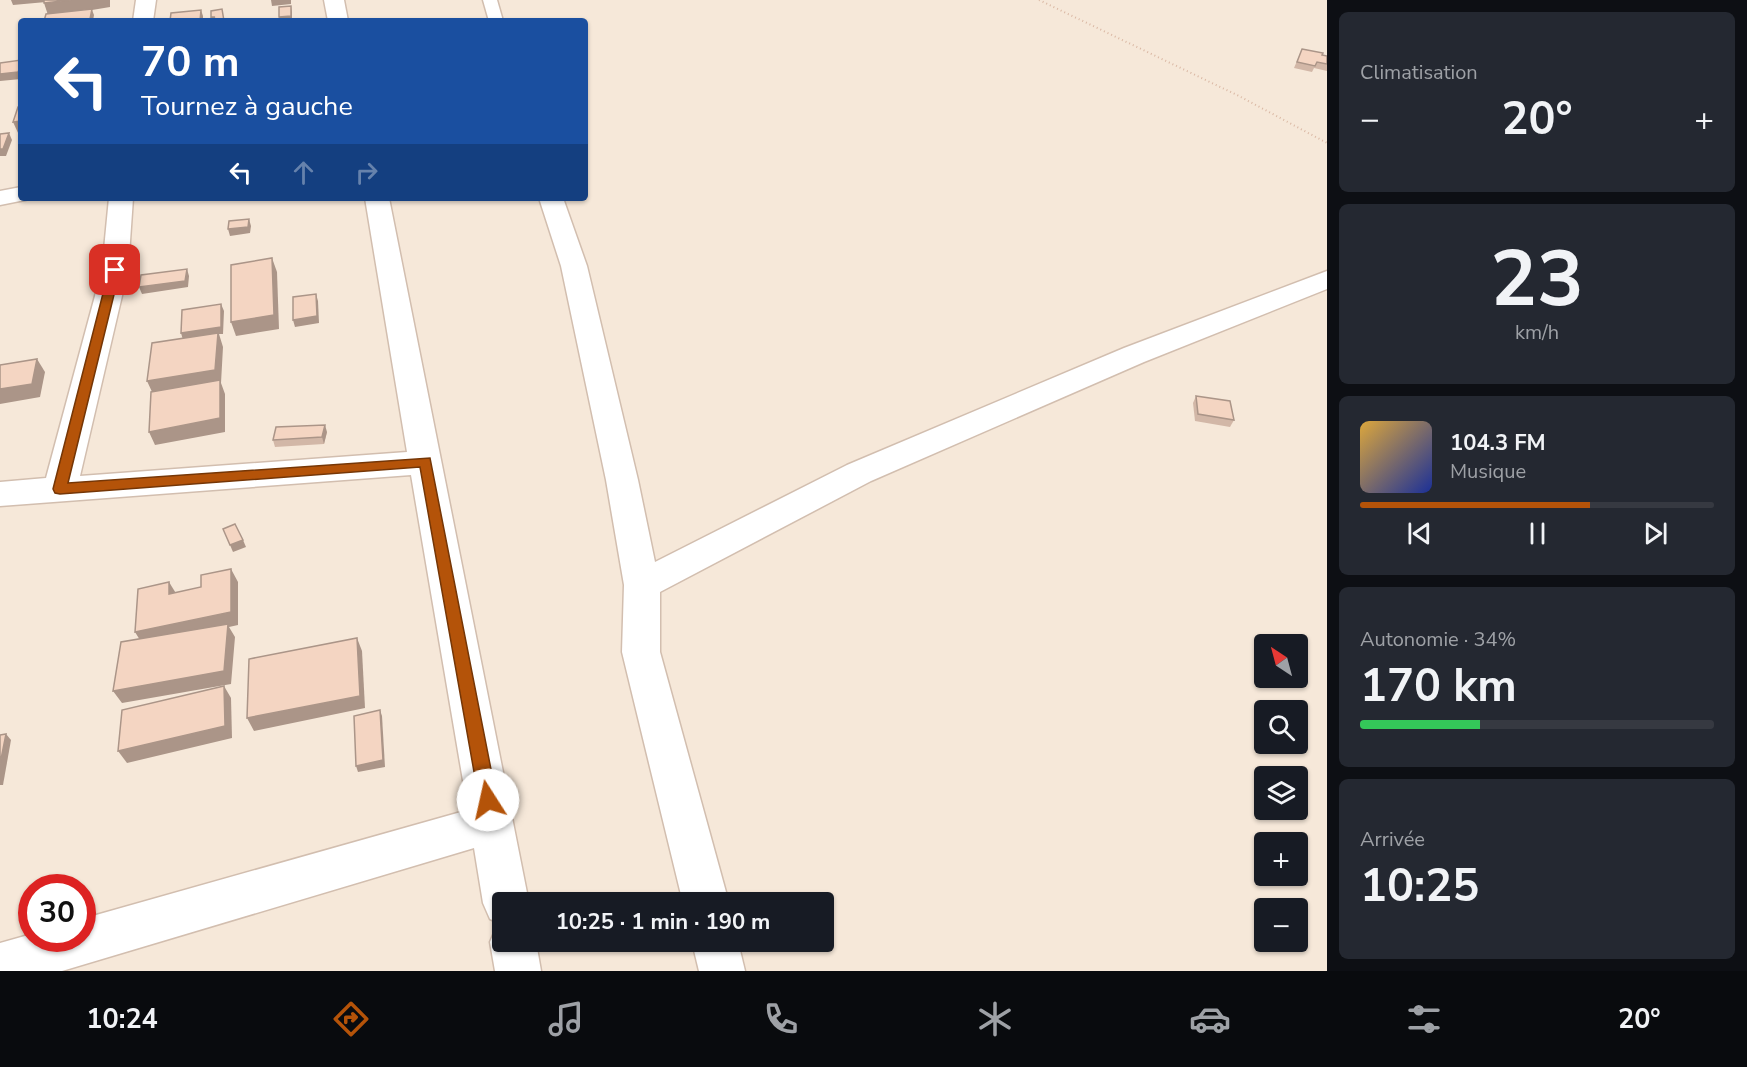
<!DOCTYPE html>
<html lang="fr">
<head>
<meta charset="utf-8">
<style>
	:root { --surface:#171b24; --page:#242831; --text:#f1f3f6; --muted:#9ea1a6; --line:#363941; --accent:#b45309 }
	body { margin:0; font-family:"Nunito Sans",sans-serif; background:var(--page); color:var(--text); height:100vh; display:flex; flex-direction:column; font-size:22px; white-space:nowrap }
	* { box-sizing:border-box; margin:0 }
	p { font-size:20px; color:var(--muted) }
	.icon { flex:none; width:33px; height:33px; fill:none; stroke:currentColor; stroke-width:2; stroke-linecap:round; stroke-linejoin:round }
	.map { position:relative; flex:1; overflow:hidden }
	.side { display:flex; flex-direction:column; gap:12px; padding:12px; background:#0d0f14; width:420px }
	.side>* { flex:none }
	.top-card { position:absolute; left:18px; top:18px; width:570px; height:183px; border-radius:6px; box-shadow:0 2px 4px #0004; background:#1a4fa0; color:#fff; overflow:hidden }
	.needle { width:39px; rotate:324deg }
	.tools { position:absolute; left:1254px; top:634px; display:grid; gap:12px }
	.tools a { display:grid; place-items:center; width:54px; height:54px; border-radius:6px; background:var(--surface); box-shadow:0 2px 4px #0004; font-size:30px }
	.speed { position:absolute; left:18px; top:874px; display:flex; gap:12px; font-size:30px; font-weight:700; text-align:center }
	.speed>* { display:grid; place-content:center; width:78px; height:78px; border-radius:50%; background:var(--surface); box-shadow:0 2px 4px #0004; line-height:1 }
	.speed .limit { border:9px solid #d22; background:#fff; color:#111 }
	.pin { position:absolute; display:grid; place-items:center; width:51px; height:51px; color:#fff; margin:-26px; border-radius:12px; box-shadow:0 3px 9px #0006 }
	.me { position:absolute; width:66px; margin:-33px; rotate:350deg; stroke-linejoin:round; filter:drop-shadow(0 0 4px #0008) }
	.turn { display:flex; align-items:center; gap:21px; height:126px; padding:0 24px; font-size:27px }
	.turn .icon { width:78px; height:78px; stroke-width:2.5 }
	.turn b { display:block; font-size:42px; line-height:51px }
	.lanes { display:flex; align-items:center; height:57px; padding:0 24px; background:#0003; justify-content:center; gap:30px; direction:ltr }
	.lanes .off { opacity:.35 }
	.big { font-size:45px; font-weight:700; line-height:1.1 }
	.side .widget { flex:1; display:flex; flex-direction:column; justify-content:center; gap:9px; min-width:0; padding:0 21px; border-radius:9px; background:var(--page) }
	.side .dial { align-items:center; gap:0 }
	.dial b { font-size:78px; line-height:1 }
	.song { display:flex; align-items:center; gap:18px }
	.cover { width:72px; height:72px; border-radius:9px; background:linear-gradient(135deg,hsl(40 70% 55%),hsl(230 70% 35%)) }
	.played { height:6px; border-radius:3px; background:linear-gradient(90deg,var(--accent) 65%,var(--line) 65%) }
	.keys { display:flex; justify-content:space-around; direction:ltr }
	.heat { display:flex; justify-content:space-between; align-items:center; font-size:33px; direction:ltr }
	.charge { height:9px; border-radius:4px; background:linear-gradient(90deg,#34c759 34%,var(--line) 0) }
	.trip { position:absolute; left:492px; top:892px; width:342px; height:60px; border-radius:6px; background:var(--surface); box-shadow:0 2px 4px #0004; font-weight:700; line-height:60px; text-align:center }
	.dock { display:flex; height:96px; justify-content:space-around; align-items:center; background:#090b0e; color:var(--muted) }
	.dock .icon { width:42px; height:42px }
	.dock .selected { color:var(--accent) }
	.dock b { font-size:27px; color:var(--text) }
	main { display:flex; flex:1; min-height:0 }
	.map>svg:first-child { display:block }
</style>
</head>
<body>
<main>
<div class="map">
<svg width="1327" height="971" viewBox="0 0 1327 971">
	<rect width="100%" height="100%" fill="#fdf6eb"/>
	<path fill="#f6e8d9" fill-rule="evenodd" d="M0 0H1327V971H0ZM21 21H585V198H21ZM1264 645H1298V678H1264ZM1264 711H1298V744H1264ZM1264 777H1298V810H1264ZM1264 843H1298V876H1264ZM32 888H82V939H32ZM502 903H824V942H502ZM1264 909H1298V942H1264Z"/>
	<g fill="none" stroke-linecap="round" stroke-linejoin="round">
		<defs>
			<path id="service" d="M483 0H497L503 21H489Z"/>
			<g id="minor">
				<path d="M136 0H156L153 21H133Z"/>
				<path d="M324 0H344L348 21H328Z"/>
				<path d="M21 187V198L30 199 0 205V191Z"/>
				<path d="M109 198H133L128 270 80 476 407 452 365 198H389L529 903H502V942H536L541 971H495L490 942 497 926 502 924 490 919 483 903 474 848 62 971H0V943L32 934V939H82V919L468 810 411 475 0 506V482L46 478 102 270Z"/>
				<path d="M539 198H563L587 266 638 480 655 562 847 465 1124 348 1327 271V289L1144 362 871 481 660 592V652L729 903H683L622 652 624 585 606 480 561 266Z"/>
				<path d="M692 942H738L745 971H699Z"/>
			</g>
		</defs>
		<use href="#service" stroke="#d2beaf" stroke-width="3"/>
		<use href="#minor" stroke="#d2beaf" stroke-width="3"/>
		<path stroke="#dab8a4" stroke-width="2" stroke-dasharray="1 3" stroke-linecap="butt" d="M1039 0 1239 96 1327 143"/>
		<use href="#service" fill="#fff" fill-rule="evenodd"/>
		<use href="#minor" fill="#fff" fill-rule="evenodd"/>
	</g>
	<g fill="#d2b7a7">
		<path d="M1302 49 1327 56V71L1314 68 1312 72 1294 68Z"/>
		<path d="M1196 396 1234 420 1230 427 1195 421 1193 403Z"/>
		<path d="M327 432 324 444 275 447 273 440Z"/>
	</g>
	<g fill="#ab9588">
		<path d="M11 0H46V2L13 5Z"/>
		<path d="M71 0H110V7L92 10 94 15 93 21H68L48 15 44 3Z"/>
		<path d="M271 0H291V4L272 6Z"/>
		<path d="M291 6 292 12V21H280L279 17Z"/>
		<path d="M201 10 203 16V21H200Z"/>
		<path d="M21 65V79L0 81V74Z"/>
		<path d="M21 121V134L19 135 13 122Z"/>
		<path d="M9 133 12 140 6 156H0V149Z"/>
		<path d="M249 219 251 226 250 233 230 236 228 229Z"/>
		<path d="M272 258 277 272 279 329 236 336 231 322Z"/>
		<path d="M187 269 189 276 188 287 142 294 139 287Z"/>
		<path d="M316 294 318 301 319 323 295 327 293 320Z"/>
		<path d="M221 304 224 311 223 334H219L223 347 221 383 225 394V432L155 445 149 432 153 394 147 381 183 340 181 333Z"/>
		<path d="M37 359 45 372 40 397 0 404V389Z"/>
		<path d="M325 425 327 432 324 444 322 437Z"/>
		<path d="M243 540 246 547 233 552 230 545Z"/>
		<path d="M231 569 238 582V625L229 627 235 637 231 684 122 703 113 691 143 645 135 632Z"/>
		<path d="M169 582 177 595 169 594Z"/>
		<path d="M357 638 362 651 365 708 254 731 247 718Z"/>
		<path d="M224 686 231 698 232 738 127 763 118 751Z"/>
		<path d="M380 710 382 716 385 767 358 772 356 766Z"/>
		<path d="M6 734 11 740 3 785H0V764Z"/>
	</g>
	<g fill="#f4d5c2" stroke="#ab9588" stroke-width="1.5">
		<path d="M44 0H71L44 3Z"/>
		<path d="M291 6V16L279 17V7Z"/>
		<path d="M92 9 90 19 68 21H44L46 14Z"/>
		<path d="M222 9 224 21H204L215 17H211V11Z"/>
		<path d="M201 10 200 21H170L171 13Z"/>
		<path d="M1302 49 1323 53 1322 55 1327 56V64L1317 62 1315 66 1297 62Z"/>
		<path d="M21 60V65L18 72 0 74V63Z"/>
		<path d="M18 107H21V121L13 122Z"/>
		<path d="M9 133 3 149H0V134Z"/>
		<path d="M249 219 248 227 228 229 229 221Z"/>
		<path d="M272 258 274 315 231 322V265Z"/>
		<path d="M187 269 185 281 139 287 141 275Z"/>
		<path d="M316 294 317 316 293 320V297Z"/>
		<path d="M221 304V327L181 333 182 310Z"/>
		<path d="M218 333 215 370 147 381 152 343Z"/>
		<path d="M37 359 32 384 0 389V365Z"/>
		<path d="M220 380V418L149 432 151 392Z"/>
		<path d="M1196 396 1230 401 1234 420 1198 414Z"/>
		<path d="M325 425 322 437 273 440 276 427Z"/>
		<path d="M235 524 243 540 230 545 223 529Z"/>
		<path d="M231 569V612L135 632 138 589 169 582V594L201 587V575Z"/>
		<path d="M228 624 224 671 113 691 121 642Z"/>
		<path d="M357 638 360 696 247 718 249 659Z"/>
		<path d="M224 686 225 726 118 751 122 710Z"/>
		<path d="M380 710 383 760 356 766 354 716Z"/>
		<path d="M6 734 0 764V735Z"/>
	</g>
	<path fill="#b45309" stroke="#753606" stroke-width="1.5" d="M115 267 120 270 68 483 430 458 497 800 494 806 488 808 482 806 479 800 420 467 60 494 55 493 53 489 109 270Z"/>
</svg>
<div class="tools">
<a><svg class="needle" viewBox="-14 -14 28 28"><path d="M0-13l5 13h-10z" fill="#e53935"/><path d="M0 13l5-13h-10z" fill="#9ea1a6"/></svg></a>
<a><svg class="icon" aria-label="search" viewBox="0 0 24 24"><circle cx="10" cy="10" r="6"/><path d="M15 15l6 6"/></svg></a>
<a><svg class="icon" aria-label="layers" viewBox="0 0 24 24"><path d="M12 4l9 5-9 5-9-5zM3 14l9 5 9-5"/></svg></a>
<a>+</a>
<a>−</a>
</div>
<div class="speed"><div class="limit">30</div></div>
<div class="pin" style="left:115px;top:270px;background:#d93025"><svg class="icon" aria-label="arrive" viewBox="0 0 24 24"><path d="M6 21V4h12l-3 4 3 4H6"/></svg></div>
<svg class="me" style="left:488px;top:800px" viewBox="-20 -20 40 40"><circle r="19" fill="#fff"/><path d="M0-13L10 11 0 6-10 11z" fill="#b45309"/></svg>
<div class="trip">10:25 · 1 min · 190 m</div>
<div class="top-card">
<div class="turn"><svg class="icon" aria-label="left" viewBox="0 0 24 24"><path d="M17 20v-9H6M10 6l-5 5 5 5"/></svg><div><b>70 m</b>Tournez à gauche</div></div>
<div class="lanes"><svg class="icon" aria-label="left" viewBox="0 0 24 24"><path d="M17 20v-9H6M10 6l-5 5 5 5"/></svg><svg class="icon off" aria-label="ahead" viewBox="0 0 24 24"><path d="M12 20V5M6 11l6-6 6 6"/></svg><svg class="icon off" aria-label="right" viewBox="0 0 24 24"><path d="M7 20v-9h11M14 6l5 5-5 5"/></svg></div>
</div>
</div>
<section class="side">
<div class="widget"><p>Climatisation</p>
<div class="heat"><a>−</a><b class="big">20°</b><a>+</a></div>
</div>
<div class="widget dial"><b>23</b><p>km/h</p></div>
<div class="widget">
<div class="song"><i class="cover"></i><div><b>104.3 FM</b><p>Musique</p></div></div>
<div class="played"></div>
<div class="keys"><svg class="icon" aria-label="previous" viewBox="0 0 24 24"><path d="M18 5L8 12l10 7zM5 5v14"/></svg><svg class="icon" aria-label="pause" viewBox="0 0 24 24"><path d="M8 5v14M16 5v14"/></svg><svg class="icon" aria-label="next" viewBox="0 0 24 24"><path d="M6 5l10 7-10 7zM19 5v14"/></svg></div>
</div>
<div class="widget"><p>Autonomie · 34%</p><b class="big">170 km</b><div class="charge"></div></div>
<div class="widget"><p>Arrivée</p><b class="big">10:25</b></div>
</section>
</main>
<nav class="dock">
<b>10:24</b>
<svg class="icon selected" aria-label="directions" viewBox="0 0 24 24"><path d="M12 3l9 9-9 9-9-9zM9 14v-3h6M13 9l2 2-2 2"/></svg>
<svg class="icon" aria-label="music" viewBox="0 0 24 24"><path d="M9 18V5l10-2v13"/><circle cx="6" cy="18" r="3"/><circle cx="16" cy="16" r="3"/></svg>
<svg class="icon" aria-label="phone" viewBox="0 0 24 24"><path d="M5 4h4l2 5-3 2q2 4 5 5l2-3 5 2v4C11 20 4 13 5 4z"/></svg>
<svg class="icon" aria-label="climate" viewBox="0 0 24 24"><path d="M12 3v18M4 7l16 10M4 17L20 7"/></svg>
<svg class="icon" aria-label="car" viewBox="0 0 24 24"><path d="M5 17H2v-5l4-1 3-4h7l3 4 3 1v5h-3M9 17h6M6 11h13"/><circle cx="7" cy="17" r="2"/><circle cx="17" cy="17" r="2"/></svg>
<svg class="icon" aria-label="filters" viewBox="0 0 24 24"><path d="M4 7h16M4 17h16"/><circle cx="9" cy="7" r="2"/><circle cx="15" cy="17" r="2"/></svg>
<b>20°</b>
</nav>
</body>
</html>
